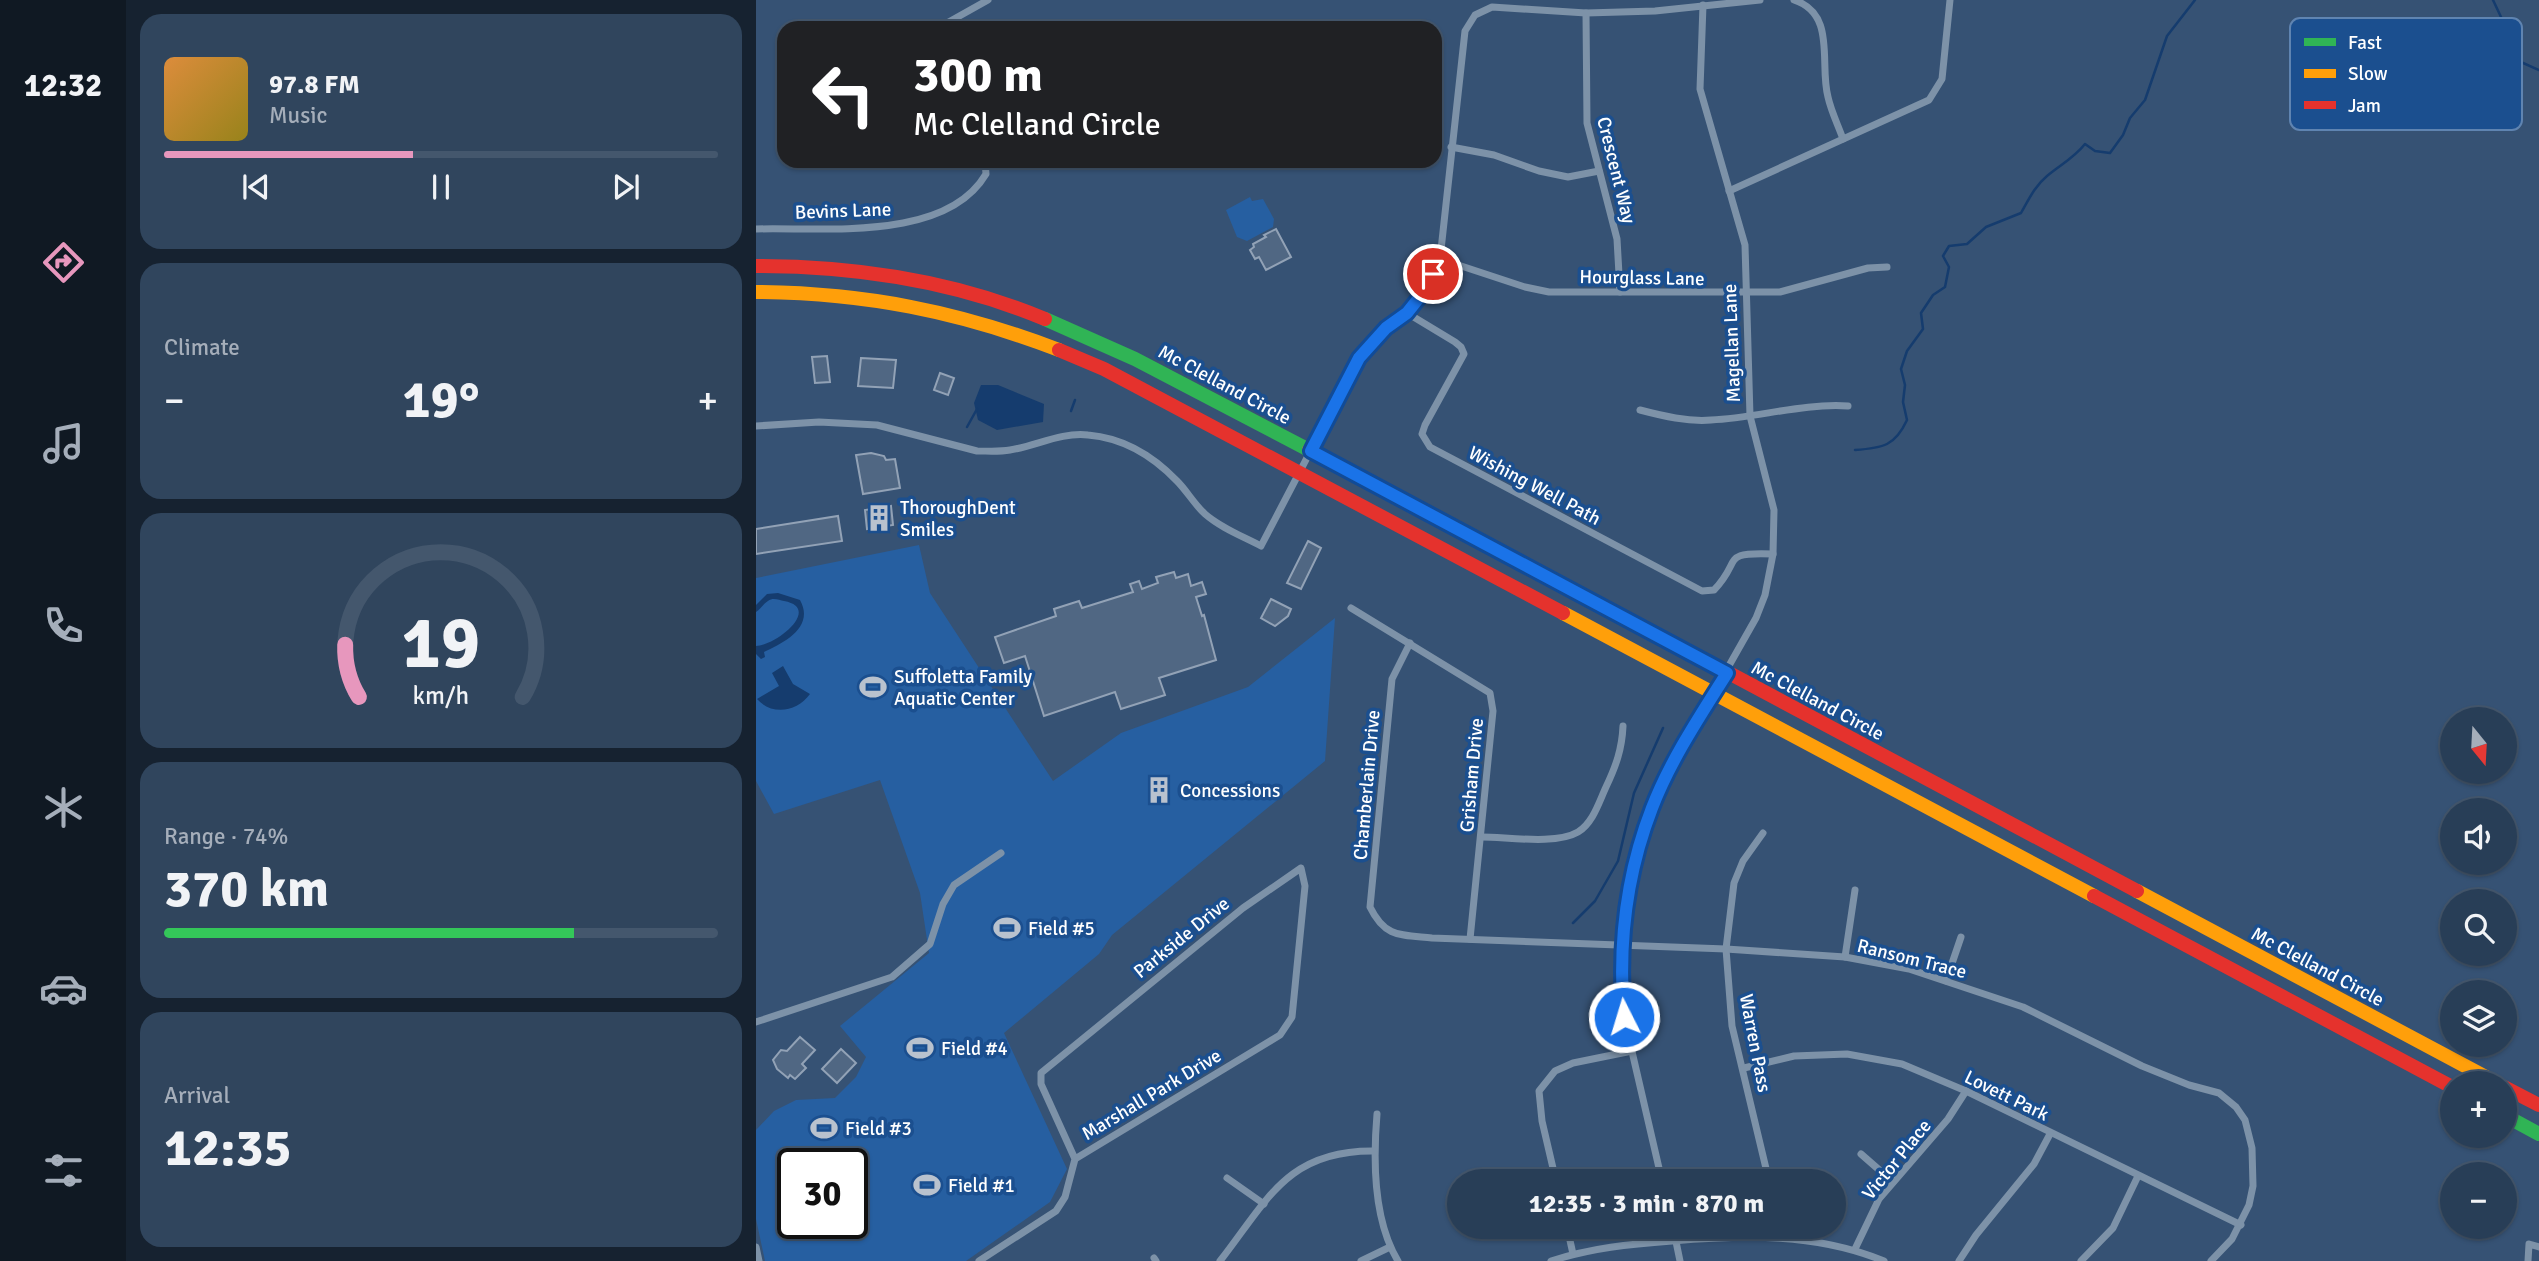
<!DOCTYPE html>
<html lang="en">
<head>
<meta charset="utf-8">
<style>
	:root { --surface:#283e57; --page:#30455d; --text:#f1f3f6; --muted:#a5aeba; --line:#44576d; --accent:#e797bd }
	body { margin:0; font-family:Signika,sans-serif; background:var(--page); color:var(--text); height:100vh; display:flex; flex-direction:column; font-size:26px; white-space:nowrap }
	* { box-sizing:border-box; margin:0 }
	p { font-size:23px; color:var(--muted) }
	.icon { flex:none; width:38px; height:38px; fill:none; stroke:currentColor; stroke-width:2; stroke-linecap:round; stroke-linejoin:round }
	.map { position:relative; flex:1; overflow:hidden }
	.side { display:flex; flex-direction:column; gap:14px; padding:14px; background:#162230; width:630px }
	.side>* { flex:none }
	.banner { position:absolute; left:21px; top:21px; width:665px; height:147px; border-radius:21px; box-shadow:0 2px 5px #0004,0 0 0 2px var(--line); background:#202124; color:#fff; overflow:hidden }
	.needle { width:46px; rotate:162deg }
	.tools { position:absolute; left:1684px; top:707px; display:grid; gap:14px }
	.tools a { display:grid; place-items:center; width:77px; height:77px; border-radius:50%; background:var(--surface); box-shadow:0 2px 5px #0004,0 0 0 2px var(--line); font-size:35px }
	.speed { position:absolute; left:21px; top:1148px; display:flex; gap:14px; font-size:35px; font-weight:700; text-align:center }
	.speed>* { display:grid; place-content:center; width:91px; height:91px; border-radius:50%; background:var(--surface); box-shadow:0 2px 5px #0004,0 0 0 2px var(--line); line-height:1 }
	.speed .limit { border:4px solid #111; border-radius:10px; background:#fff; color:#111 }
	.pin { position:absolute; display:grid; place-items:center; width:60px; height:60px; color:#fff; margin:-30px; border:4px solid #fff; border-radius:50%; box-shadow:0 2px 7px #0007 }
	.me { position:absolute; width:77px; margin:-38px; rotate:355deg; stroke-linejoin:round; filter:drop-shadow(0 0 5px #0008) }
	.turn { display:flex; align-items:center; gap:24px; height:147px; padding:0 21px; font-size:32px }
	.turn .icon { width:91px; height:91px; stroke-width:2.5 }
	.turn b { display:block; font-size:49px; line-height:60px }
	.big { font-size:52px; font-weight:700; line-height:1.1 }
	.side .widget { flex:1; display:flex; flex-direction:column; justify-content:center; gap:10px; min-width:0; padding:0 24px; border-radius:21px; background:var(--page) }
	.side .dial { align-items:center; gap:0 }
	.dial svg { height:182px; overflow:visible; fill:none; stroke:var(--line); stroke-width:7; stroke-linecap:round; text-anchor:middle }
	.dial text { fill:var(--text); stroke:none }
	.song { display:flex; align-items:center; gap:21px }
	.cover { width:84px; height:84px; border-radius:10px; background:linear-gradient(135deg,hsl(30 70% 55%),hsl(50 70% 35%)) }
	.played { height:7px; border-radius:4px; background:linear-gradient(90deg,var(--accent) 45%,var(--line) 45%) }
	.keys { display:flex; justify-content:space-around; direction:ltr }
	.heat { display:flex; justify-content:space-between; align-items:center; font-size:38px; direction:ltr }
	.charge { height:10px; border-radius:5px; background:linear-gradient(90deg,#34c759 74%,var(--line) 0) }
	.trip { position:absolute; left:691px; top:1169px; width:399px; height:70px; border-radius:35px; background:var(--surface); box-shadow:0 2px 5px #0004,0 0 0 2px var(--line); font-weight:700; line-height:70px; text-align:center }
	main { display:flex; flex:1; min-height:0 }
	.menu { display:flex; flex-direction:column; width:126px; justify-content:space-around; align-items:center; background:#101923; color:var(--muted) }
	.menu .icon { width:49px; height:49px }
	.menu .current { color:var(--accent) }
	.menu b { font-size:32px; color:var(--text) }
	.map>svg:first-child { display:block }
</style>
</head>
<body>
<main>
<nav class="menu">
<b>12:32</b>
<svg class="icon current" aria-label="directions" viewBox="0 0 24 24"><path d="M12 3l9 9-9 9-9-9zM9 14v-3h6M13 9l2 2-2 2"/></svg>
<svg class="icon" aria-label="music" viewBox="0 0 24 24"><path d="M9 18V5l10-2v13"/><circle cx="6" cy="18" r="3"/><circle cx="16" cy="16" r="3"/></svg>
<svg class="icon" aria-label="phone" viewBox="0 0 24 24"><path d="M5 4h4l2 5-3 2q2 4 5 5l2-3 5 2v4C11 20 4 13 5 4z"/></svg>
<svg class="icon" aria-label="climate" viewBox="0 0 24 24"><path d="M12 3v18M4 7l16 10M4 17L20 7"/></svg>
<svg class="icon" aria-label="car" viewBox="0 0 24 24"><path d="M5 17H2v-5l4-1 3-4h7l3 4 3 1v5h-3M9 17h6M6 11h13"/><circle cx="7" cy="17" r="2"/><circle cx="17" cy="17" r="2"/></svg>
<svg class="icon" aria-label="filters" viewBox="0 0 24 24"><path d="M4 7h16M4 17h16"/><circle cx="9" cy="7" r="2"/><circle cx="15" cy="17" r="2"/></svg>
</nav>
<section class="side">
<div class="widget">
<div class="song"><i class="cover"></i><div><b>97.8 FM</b><p>Music</p></div></div>
<div class="played"></div>
<div class="keys"><svg class="icon" aria-label="previous" viewBox="0 0 24 24"><path d="M18 5L8 12l10 7zM5 5v14"/></svg><svg class="icon" aria-label="pause" viewBox="0 0 24 24"><path d="M8 5v14M16 5v14"/></svg><svg class="icon" aria-label="next" viewBox="0 0 24 24"><path d="M6 5l10 7-10 7zM19 5v14"/></svg></div>
</div>
<div class="widget"><p>Climate</p>
<div class="heat"><a>−</a><b class="big">19°</b><a>+</a></div>
</div>
<div class="widget dial"><svg viewBox="0 0 100 80">
<path d="M14 69A42 42 0 1 1 86 69"/>
<path d="M14 69A42 42 0 0 1 8 46" stroke="#e797bd"/>
<text x="50" y="56" font-size="32" font-weight="700">19</text>
<text x="50" y="72" font-size="11">km/h</text>
</svg></div>
<div class="widget"><p>Range · 74%</p><b class="big">370 km</b><div class="charge"></div></div>
<div class="widget"><p>Arrival</p><b class="big">12:35</b></div>
</section>
<div class="map">
<svg width="1783" height="1261" viewBox="0 0 1783 1261">
	<rect width="100%" height="100%" fill="#365274"/>
	<g fill="#265fa1" fill-rule="evenodd">
		<path d="M494 197 496 201 507 199 518 219 517 227 491 241 481 237 470 210Z"/>
		<path d="M163 545 174 593 297 781 365 733 492 687 579 618 569 761 356 935 343 954 248 1033 311 1169 294 1202 210 1261H9L0 1219V1130L18 1111 40 1100 79 1098 100 1077 110 1057 84 1026 173 953 164 893 124 780 18 814 0 781V578ZM37 1164H96V1223H37Z"/>
	</g>
	<g fill="#153c6e">
		<path d="M225 385H242L288 404 287 422 241 430 222 420 218 403Z"/>
		<path d="M22 593 44 600C59 627 28 643 8 652L9 657 5 659 0 654V646C21 645 66 608 28 601 23 600 17 597 12 601 7 604 5 609 0 612V605L11 594Z"/>
		<path d="M27 666 37 684 54 694C41 712 16 716 1 699L23 686 16 673Z"/>
	</g>
	<g fill="none" stroke-linecap="round" stroke-linejoin="round">
		<g stroke="#153c6e" stroke-width="2.5">
			<path d="M1737 0 1745 17 1756 58 1783 70"/>
			<path d="M315 411 319 400"/>
			<path d="M211 427 221 409"/>
			<path d="M1099 450C1127 448 1139 446 1151 420L1147 402 1149 385 1145 369 1151 351 1167 329 1165 313 1177 295 1189 287 1193 267 1187 256 1193 246 1211 244 1230 227 1265 213C1273 199 1279 186 1291 176 1304 165 1318 158 1329 144L1339 151 1354 153 1367 135 1374 118 1389 100 1411 36 1439 0"/>
			<path d="M817 923 839 901 862 861 878 793 907 728"/>
		</g>
	</g>
	<g fill="#506783" stroke="#92a2b6" stroke-width="2">
		<path d="M520 229 535 257 510 270 503 257 499 259 494 250 498 247 497 244 510 237 508 235Z"/>
		<path d="M71 356 74 382 59 383 56 357Z"/>
		<path d="M105 358 140 360 137 388 102 386Z"/>
		<path d="M184 373 198 378 192 395 178 390Z"/>
		<path d="M115 453 128 456 130 460 139 459 144 488 107 494 100 455Z"/>
		<path d="M135 506 137 525 111 529 109 510Z"/>
		<path d="M82 516 86 541 0 554V529Z"/>
		<path d="M552 541 565 548 545 589 531 583Z"/>
		<path d="M418 572 420 578 432 574 435 586 446 582 450 594 440 597 446 616 448 615 460 660 403 678 409 695 365 709 359 692 288 716 269 656 248 663 239 637 300 616 298 609 323 601 326 608 377 592 374 584 383 581 386 589 402 583 400 577Z"/>
		<path d="M515 599 535 609 532 616 519 626 505 618Z"/>
		<path d="M44 1037 59 1050 46 1064 50 1068 39 1079 34 1075 32 1078 21 1069 17 1060 25 1050 31 1051Z"/>
		<path d="M85 1049 100 1063 81 1083 66 1069Z"/>
	</g>
	<g fill="none" stroke-linecap="round" stroke-linejoin="round">
		<g stroke="#7d92a8" stroke-width="7">
			<path d="M1038 0C1081 14 1063 64 1072 97 1075 111 1082 125 1087 139"/>
			<path d="M830 13 831 123 861 239 864 292"/>
			<path d="M182 28 232 0"/>
			<path d="M695 147 738 155 783 171 812 177 843 171"/>
			<path d="M973 191 1173 100 1186 79 1194 0"/>
			<path d="M0 229C68 227 190 242 230 174L229 161"/>
			<path d="M684 259 769 287 793 292H1024L1112 268 1131 267"/>
			<path d="M651 313 699 342 705 347 708 354 669 425 666 434 674 447 946 591 958 590C987 560 963 552 1017 554"/>
			<path d="M884 410C907 416 932 422 955 420 1001 418 1046 403 1092 406"/>
			<path d="M0 426 63 422 121 425 221 451C232 451 243 452 254 450 280 446 305 432 332 435 368 438 397 456 421 481 431 491 438 504 449 514 465 528 486 536 505 546L603 358 630 328 651 313 670 289 684 259 709 31 719 15 736 7 830 13 899 11 1004 0"/>
			<path d="M595 608 734 693 737 711 714 939"/>
			<path d="M654 643 636 679 614 907C629 938 645 935 676 938L970 949 1089 957 1153 969 1267 1007 1386 1066 1433 1085 1463 1093 1480 1107 1489 1120 1496 1148 1497 1186 1493 1205 1476 1239 1455 1261"/>
			<path d="M1007 833 987 861 978 883 970 949 976 1026 1013 1181"/>
			<path d="M726 837C751 837 800 845 822 832 837 823 843 802 850 787 860 766 866 749 867 726"/>
			<path d="M1089 957 1099 890"/>
			<path d="M1190 981 1205 937"/>
			<path d="M0 1022 136 977 174 944 187 904 198 885 245 853"/>
			<path d="M988 1068 1038 1056 1091 1054 1146 1064 1210 1091 1485 1225"/>
			<path d="M621 1114C617 1161 617 1220 642 1261"/>
			<path d="M1105 1154 1137 1182"/>
			<path d="M471 1178 508 1204"/>
			<path d="M800 1181 786 1121 783 1091 799 1071 817 1063 876 1051"/>
			<path d="M906 1181 868 1017 864 971 869 914 884 843 896 806 915 768 1000 618 1009 595 1017 554 1018 510 994 416 989 245 944 89 947 5"/>
			<path d="M811 1227 817 1254"/>
			<path d="M917 1227 924 1261"/>
			<path d="M0 1247 3 1261"/>
			<path d="M1099 1249 1123 1199 1192 1119 1210 1091"/>
			<path d="M398 1258 400 1261"/>
			<path d="M223 1261 300 1211 309 1197 319 1159 524 1035 536 1017 549 886 545 868 487 908 285 1073V1084L319 1159"/>
			<path d="M464 1261C511 1201 531 1150 618 1151"/>
			<path d="M605 1261 634 1247"/>
			<path d="M795 1261C835 1248 874 1244 916 1241 989 1235 1060 1233 1128 1261"/>
			<path d="M1203 1261 1220 1235 1278 1164 1294 1134"/>
			<path d="M1325 1261 1357 1228 1382 1176"/>
			<path d="M1772 1261 1773 1244 1783 1247"/>
		</g>
		<g stroke="#30b455" stroke-width="14">
			<path d="M289 319 379 359 553 450"/>
			<path d="M1748 1115 1783 1134"/>
		</g>
		<g stroke="#ff9f0a" stroke-width="14">
			<path d="M0 292C109 293 201 311 303 350"/>
			<path d="M553 450 885 626"/>
			<path d="M807 613 1338 896"/>
			<path d="M1381 891 1741 1083"/>
		</g>
		<g stroke="#e5322d" stroke-width="14">
			<path d="M0 266C100 266 196 280 289 319"/>
			<path d="M303 350 348 369 807 613"/>
			<path d="M885 626 1381 891"/>
			<path d="M1338 896 1696 1087"/>
			<path d="M1748 1087 1783 1105"/>
		</g>
	</g>
	<g fill="none" stroke-linecap="round" stroke-linejoin="round">
		<defs>
			<path id="route" d="M677 274 670 289 651 313 630 328 603 358 555 451 971 673C944 716 914 761 896 808 870 875 862 946 868 1017"/>
		</defs>
		<use href="#route" stroke="#114b97" stroke-width="18"/>
		<use href="#route" stroke="#1a73e8" stroke-width="12"/>
	</g>
	<defs>
		<symbol id="building-bare" viewBox="-9 -9 18 18"><path d="M-4-6H4V6H1V3H-1V6H-4ZM-2.5-4.3h1.7v1.8h-1.7ZM.8-4.3h1.7v1.8H.8ZM-2.5-1h1.7V.8h-1.7ZM.8-1h1.7V.8H.8Z" fill="#b9c2ce" stroke="#1b4f8f" stroke-width="2.5" paint-order="stroke"/></symbol>
		<symbol id="stadium-bare" viewBox="-9 -9 18 18"><path d="M0-5a6.5 5 0 1 0 0 10a6.5 5 0 1 0 0-10ZM-3.5-1.8h7v3.6h-7Z" fill="#b9c2ce" stroke="#1b4f8f" stroke-width="2.5" paint-order="stroke"/></symbol>
	</defs>
	<g fill-rule="evenodd">
		<use href="#building-bare" x="104" y="499" width="38" height="38"/>
		<use href="#stadium-bare" x="98" y="668" width="38" height="38"/>
		<use href="#building-bare" x="384" y="771" width="38" height="38"/>
		<use href="#stadium-bare" x="232" y="909" width="38" height="38"/>
		<use href="#stadium-bare" x="145" y="1029" width="38" height="38"/>
		<use href="#stadium-bare" x="49" y="1109" width="38" height="38"/>
		<use href="#stadium-bare" x="152" y="1166" width="38" height="38"/>
	</g>
	<g text-anchor="middle" stroke-width="7" stroke-linejoin="round" paint-order="stroke">
		<g font-size="19" fill="#fff" stroke="#1b4f8f">
			<text transform="translate(861 170) rotate(76)" y="7">Crescent Way</text>
			<text transform="translate(87 210) rotate(-2)" y="7">Bevins Lane</text>
			<text transform="translate(886 277) rotate(1)" y="7">Hourglass Lane</text>
			<text transform="translate(975 343) rotate(-92)" y="7">Magellan Lane</text>
			<text transform="translate(469 384) rotate(28)" y="7">Mc Clelland Circle</text>
			<text transform="translate(779 485) rotate(28)" y="7">Wishing Well Path</text>
			<text transform="translate(1062 700) rotate(28)" y="7">Mc Clelland Circle</text>
			<text transform="translate(715 775) rotate(-85)" y="7">Grisham Drive</text>
			<text transform="translate(610 785) rotate(-85)" y="7">Chamberlain Drive</text>
			<text transform="translate(425 937) rotate(-39)" y="7">Parkside Drive</text>
			<text transform="translate(1156 958) rotate(14)" y="7">Ransom Trace</text>
			<text transform="translate(1562 966) rotate(28)" y="7">Mc Clelland Circle</text>
			<text transform="translate(1000 1043) rotate(79)" y="7">Warren Pass</text>
			<text transform="translate(395 1094) rotate(-31)" y="7">Marshall Park Drive</text>
			<text transform="translate(1251 1095) rotate(26)" y="7">Lovett Park</text>
			<text transform="translate(1140 1159) rotate(-51)" y="7">Victor Place</text>
		</g>
		<g font-size="19" fill="#fff" stroke="#1b4f8f" text-anchor="start">
			<text x="144" y="514">ThoroughDent<tspan x="144" dy="22">Smiles</tspan></text>
			<text x="138" y="683">Suffoletta Family<tspan x="138" dy="22">Aquatic Center</tspan></text>
			<text x="424" y="797">Concessions</text>
			<text x="272" y="935">Field #5</text>
			<text x="185" y="1055">Field #4</text>
			<text x="89" y="1135">Field #3</text>
			<text x="192" y="1192">Field #1</text>
		</g>
	</g>
	<rect x="1534" y="18" width="232" height="112" rx="10" fill="#1b4f8f" stroke="#5f84b1" stroke-width="2"/>
	<rect x="1548" y="38" width="32" height="8" fill="#30b455"/>
	<rect x="1548" y="69" width="32" height="9" fill="#ff9f0a"/>
	<rect x="1548" y="101" width="32" height="8" fill="#e5322d"/>
	<g font-size="19" fill="#fff">
		<text x="1592" y="49">Fast</text>
		<text x="1592" y="80">Slow</text>
		<text x="1592" y="112">Jam</text>
	</g>
</svg>
<div class="tools">
<a><svg class="needle" viewBox="-14 -14 28 28"><path d="M0-13l5 13h-10z" fill="#e53935"/><path d="M0 13l5-13h-10z" fill="#a5aeba"/></svg></a>
<a><svg class="icon" aria-label="sound" viewBox="0 0 24 24"><path d="M4 9h4l5-4v14l-5-4H4zM17 9q2 3 0 6"/></svg></a>
<a><svg class="icon" aria-label="search" viewBox="0 0 24 24"><circle cx="10" cy="10" r="6"/><path d="M15 15l6 6"/></svg></a>
<a><svg class="icon" aria-label="layers" viewBox="0 0 24 24"><path d="M12 4l9 5-9 5-9-5zM3 14l9 5 9-5"/></svg></a>
<a>+</a>
<a>−</a>
</div>
<div class="speed"><div class="limit">30</div></div>
<div class="pin" style="left:677px;top:274px;background:#d93025"><svg class="icon" aria-label="arrive" viewBox="0 0 24 24"><path d="M6 21V4h12l-3 4 3 4H6"/></svg></div>
<svg class="me" style="left:868px;top:1017px" viewBox="-20 -20 40 40"><circle r="17" fill="#1a73e8" stroke="#fff" stroke-width="3"/><path d="M0-11L8 9 0 5-8 9z" fill="#fff"/></svg>
<div class="trip">12:35 · 3 min · 870 m</div>
<div class="banner">
<div class="turn"><svg class="icon" aria-label="left" viewBox="0 0 24 24"><path d="M17 20v-9H6M10 6l-5 5 5 5"/></svg><div><b>300 m</b>Mc Clelland Circle</div></div>
</div>
</div>
</main>
</body>
</html>
